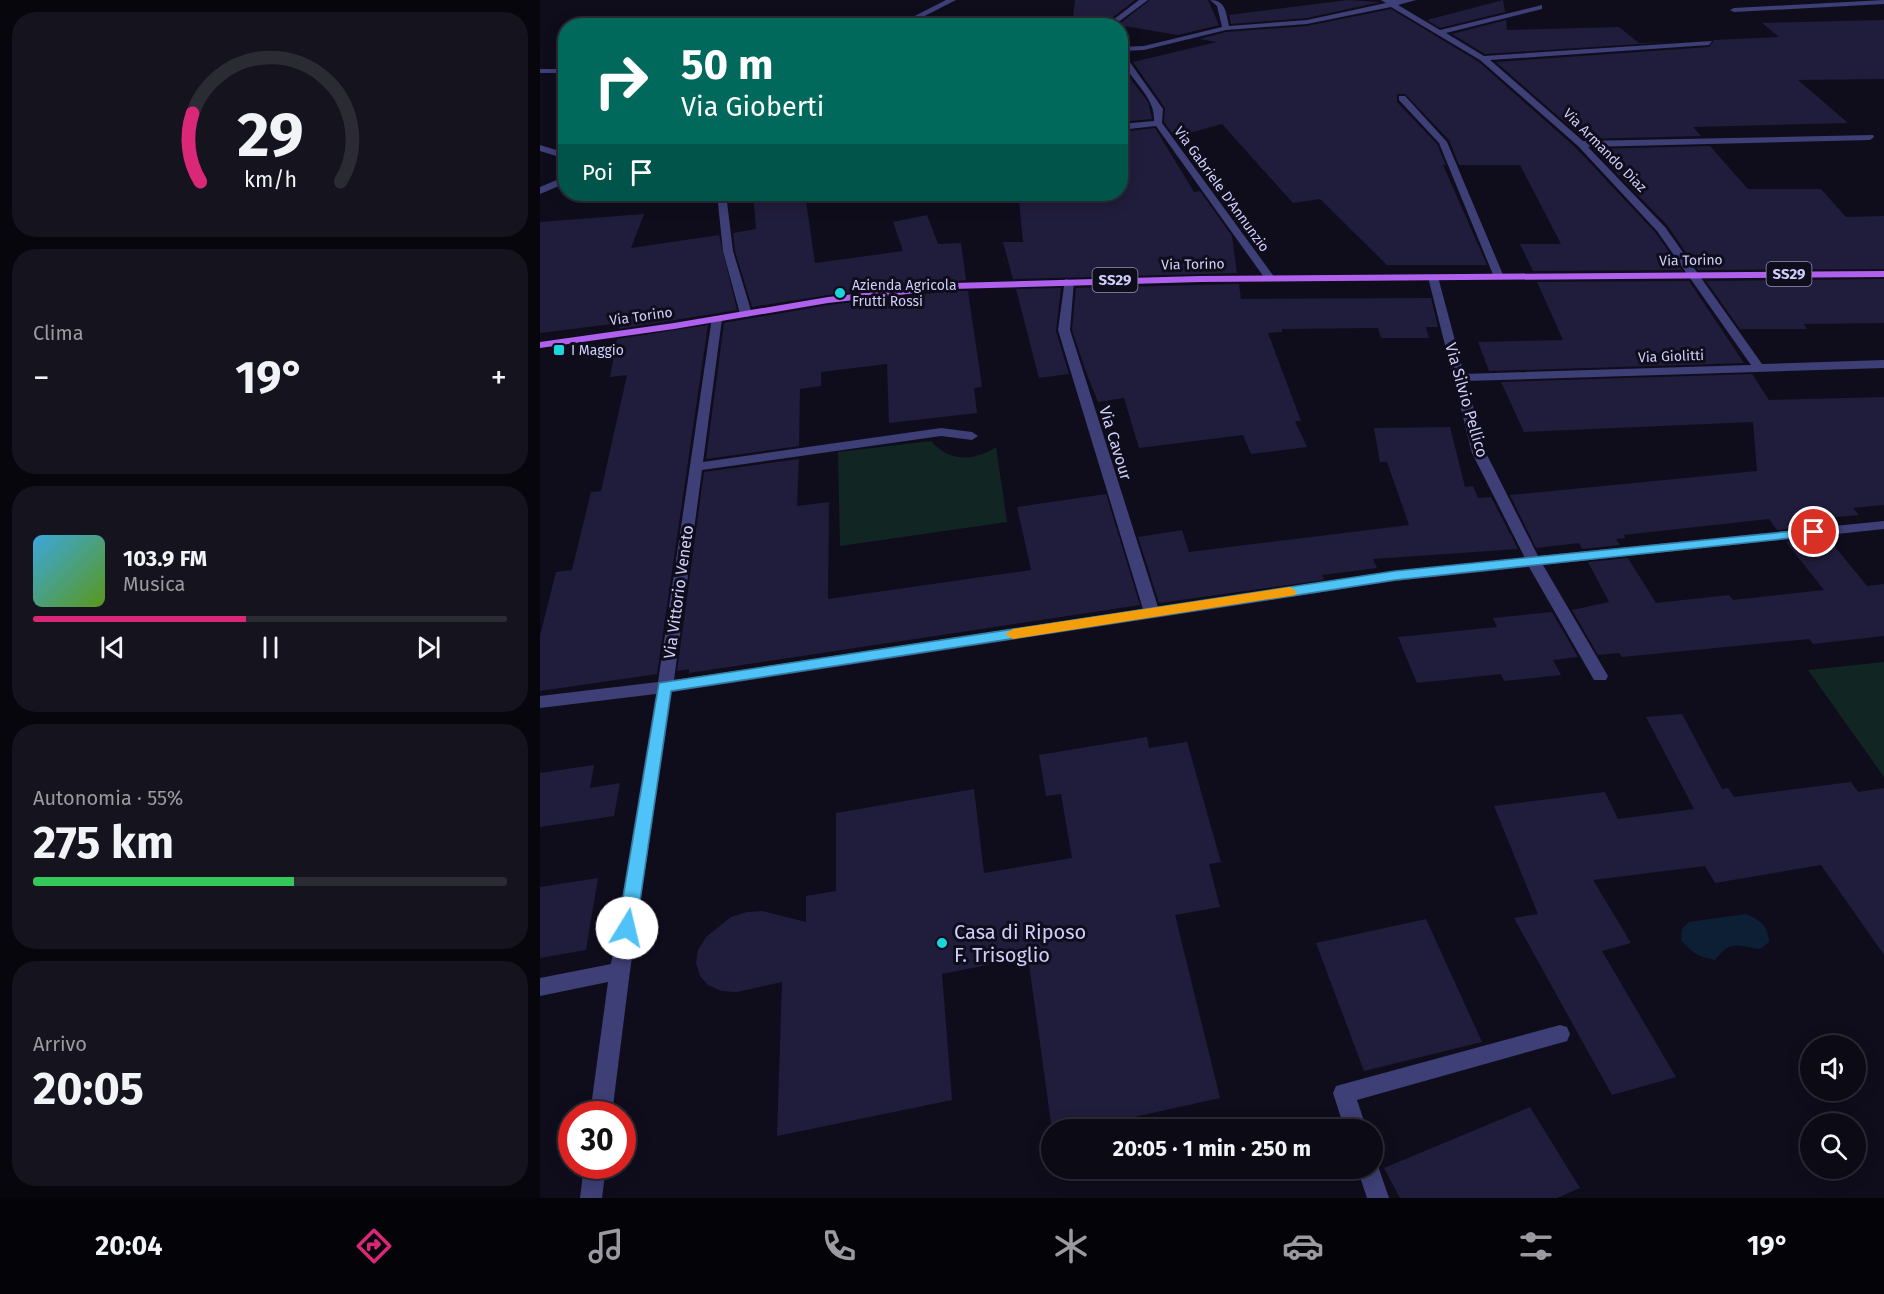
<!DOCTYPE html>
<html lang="it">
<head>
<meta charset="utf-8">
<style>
	:root { --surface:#0b0a15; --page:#14131e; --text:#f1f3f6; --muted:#9a9aa0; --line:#2b2b34; --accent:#db2777 }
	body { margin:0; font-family:"Fira Sans",sans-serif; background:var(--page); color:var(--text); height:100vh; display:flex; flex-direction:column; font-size:22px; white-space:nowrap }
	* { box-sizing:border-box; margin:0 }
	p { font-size:20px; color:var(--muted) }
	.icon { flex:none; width:33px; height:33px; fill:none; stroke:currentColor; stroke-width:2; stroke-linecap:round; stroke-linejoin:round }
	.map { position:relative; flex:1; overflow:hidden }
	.details { display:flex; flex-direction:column; gap:12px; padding:12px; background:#06060c; width:540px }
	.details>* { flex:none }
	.guide { position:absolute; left:18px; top:18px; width:570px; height:183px; border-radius:24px; box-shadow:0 3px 15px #0003,0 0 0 2px var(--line); background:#00695c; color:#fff; overflow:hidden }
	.tools { position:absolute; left:1260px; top:1035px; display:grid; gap:12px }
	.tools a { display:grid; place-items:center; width:66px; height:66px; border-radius:50%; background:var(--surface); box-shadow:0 3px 15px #0003,0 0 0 2px var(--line); font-size:30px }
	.speed { position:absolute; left:18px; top:1101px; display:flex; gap:12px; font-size:30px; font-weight:700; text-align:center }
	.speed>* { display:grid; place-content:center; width:78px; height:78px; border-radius:50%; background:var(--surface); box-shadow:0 3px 15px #0003,0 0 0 2px var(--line); line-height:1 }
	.speed .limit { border:9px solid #d22; background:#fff; color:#111 }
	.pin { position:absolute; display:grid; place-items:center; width:51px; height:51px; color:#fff; margin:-26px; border:3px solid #fff; border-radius:50%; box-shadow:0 2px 6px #0007 }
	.me { position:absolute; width:66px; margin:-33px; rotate:9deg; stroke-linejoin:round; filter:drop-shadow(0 0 4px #0008) }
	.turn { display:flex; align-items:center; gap:21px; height:126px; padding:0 24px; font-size:27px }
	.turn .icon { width:78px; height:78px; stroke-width:2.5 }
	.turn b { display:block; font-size:42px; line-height:51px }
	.then { display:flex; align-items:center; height:57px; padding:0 24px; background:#0003; gap:12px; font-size:22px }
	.big { font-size:45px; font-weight:700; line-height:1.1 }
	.details .widget { flex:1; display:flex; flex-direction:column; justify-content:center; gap:9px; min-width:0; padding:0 21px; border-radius:24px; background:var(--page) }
	.details .dial { align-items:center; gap:0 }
	.dial svg { height:156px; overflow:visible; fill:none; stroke:var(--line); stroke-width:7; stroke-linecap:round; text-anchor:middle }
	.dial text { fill:var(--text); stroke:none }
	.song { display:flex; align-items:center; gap:18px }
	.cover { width:72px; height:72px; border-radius:9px; background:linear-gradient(135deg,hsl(200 70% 55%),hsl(90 70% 35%)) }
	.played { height:6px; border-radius:3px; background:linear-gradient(90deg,var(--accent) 45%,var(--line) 45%) }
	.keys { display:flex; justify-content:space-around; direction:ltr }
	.heat { display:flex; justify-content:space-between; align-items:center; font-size:33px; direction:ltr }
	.charge { height:9px; border-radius:4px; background:linear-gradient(90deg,#34c759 55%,var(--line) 0) }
	.trip { position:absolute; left:501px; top:1119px; width:342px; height:60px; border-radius:30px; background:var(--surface); box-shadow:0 3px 15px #0003,0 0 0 2px var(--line); font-weight:700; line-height:60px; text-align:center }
	.dock { display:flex; height:96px; justify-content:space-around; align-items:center; background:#040408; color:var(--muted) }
	.dock .icon { width:42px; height:42px }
	.dock .selected { color:var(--accent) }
	.dock b { font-size:27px; color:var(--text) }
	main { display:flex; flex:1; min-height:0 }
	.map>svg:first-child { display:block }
</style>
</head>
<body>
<main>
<section class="details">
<div class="widget dial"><svg viewBox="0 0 100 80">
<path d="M14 69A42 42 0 1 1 86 69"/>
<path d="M14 69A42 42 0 0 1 10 34" stroke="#db2777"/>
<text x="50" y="56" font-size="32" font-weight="700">29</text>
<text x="50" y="72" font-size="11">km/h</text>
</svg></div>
<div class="widget"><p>Clima</p>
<div class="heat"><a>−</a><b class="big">19°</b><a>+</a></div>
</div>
<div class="widget">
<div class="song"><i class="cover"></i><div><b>103.9 FM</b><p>Musica</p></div></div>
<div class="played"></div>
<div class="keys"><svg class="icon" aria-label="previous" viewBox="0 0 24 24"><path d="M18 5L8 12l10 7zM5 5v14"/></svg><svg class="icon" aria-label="pause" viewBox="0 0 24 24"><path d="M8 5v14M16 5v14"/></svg><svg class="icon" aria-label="next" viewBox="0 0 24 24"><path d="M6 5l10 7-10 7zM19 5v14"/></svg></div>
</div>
<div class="widget"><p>Autonomia · 55%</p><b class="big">275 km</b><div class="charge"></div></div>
<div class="widget"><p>Arrivo</p><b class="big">20:05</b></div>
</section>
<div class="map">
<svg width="1344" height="1198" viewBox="0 0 1344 1198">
	<rect width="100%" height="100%" fill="#0f0d1c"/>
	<g fill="#112523">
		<path d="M391 441C410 462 432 462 456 447L467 522 300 546 298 452Z"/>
		<path d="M1344 662V777L1268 670Z"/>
	</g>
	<path fill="#0d1f35" d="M1206 914C1221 921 1228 925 1229 942L1220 949C1197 946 1191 939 1175 960 1158 957 1151 952 1141 940L1142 929 1149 922Z"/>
	<g fill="#201c3b">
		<path d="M535 0H595L566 23 533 17Z"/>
		<path d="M610 0H668L679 25 638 35 578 25Z"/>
		<path d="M808 0 840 2 767 18 691 24 689 15Z"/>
		<path d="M963 0 965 12 900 28 887 20Z"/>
		<path d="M851 9 939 62 1036 148 1115 232 1142 270 993 271 980 244H1021L980 165H919L909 140 865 94H857V102L897 144 906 165H903L947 265H847L780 199 753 203 682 124 635 137 624 122 625 108 593 62 677 42 659 39 686 32 767 26Z"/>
		<path d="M966 20 967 30 1079 27 1099 43 1130 42 945 54 912 34Z"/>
		<path d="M1344 20V79L1258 80 1308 123 1153 127 1161 136 1044 139 956 62 1169 47 1174 40 1239 37 1222 23Z"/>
		<path d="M580 65 608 102 612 119 580 122Z"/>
		<path d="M615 128 654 192 660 191 692 236 697 273 473 279 463 242H483L479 201 580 194V132Z"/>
		<path d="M1170 146 1208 189H1281L1306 217 1344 216V269L1158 270 1127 225 1053 149Z"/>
		<path d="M213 194H265L275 263 363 251 353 222 387 215 398 244 421 243 426 280 288 295 212 307 195 251 193 233 216 229Z"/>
		<path d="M104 214 91 248 179 235 197 310 79 329 80 323 0 333V222Z"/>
		<path d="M1344 279V323L1264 324 1267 329H1200L1166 281Z"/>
		<path d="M1149 281 1204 363 949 371 938 342 1023 340 997 282Z"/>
		<path d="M699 284 701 299 891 298 898 327H886L889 338H841L838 328 742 329V332L728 333 761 421H755L767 447 711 454 703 435 599 448 584 398 558 402 546 372 532 330 536 288Z"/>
		<path d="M521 288 516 331 529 374 499 378 476 289Z"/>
		<path d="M412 291H428L442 387 434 388 437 413 349 423 347 364 281 372V386L260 389 259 446 166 459 184 323 288 305Z"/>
		<path d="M168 325 117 674 0 691V636L16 572 32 570 51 492 61 491 87 375 70 377 77 339Z"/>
		<path d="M1212 374 1229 400 1344 397V505L1313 508 1319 515 1272 519 1277 526 1237 530 1229 519 1083 535 1086 538 1076 539 1080 545 1042 549 1039 543 996 548 970 495 1217 471 1213 422 984 432 961 382Z"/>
		<path d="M910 427 925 487 933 486 938 498 951 497 978 549 833 559 837 568 782 575 784 580 619 603 598 537 642 530 649 552 869 525 847 462H840L834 428Z"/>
		<path d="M259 459 257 506 289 502 288 599 491 570 477 507 566 494 600 605 149 673V669L137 671 164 472Z"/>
		<path d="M1287 537 1327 586 1344 584V636L1273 644 1269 639 1082 657 1079 653 1058 655 1032 610 1069 602 1048 562 1088 558 1116 603 1189 595 1193 600 1284 590 1246 542Z"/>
		<path d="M1012 612 1038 657 1013 660 1021 675 964 681 961 674 877 683 858 637 957 627 953 618Z"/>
		<path d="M1142 714 1182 789 1188 788 1194 797 1311 782 1318 792 1344 788V955L1281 865 1175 883 1165 866 1053 880 1091 943 1062 951 1136 1077 1072 1095 974 918 998 914 954 806 1065 792 1078 819 1154 809 1106 717Z"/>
		<path d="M607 737 609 748 647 742 681 862 669 864 680 907 635 915 680 1098 535 1130H512L488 957 402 974 412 1100 237 1136 242 982 197 992 181 991 168 985 160 976 156 963 158 950 166 937 191 917 207 912 222 911 266 922V896L296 891V813L434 789 444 873 532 858 521 794 506 796 499 755Z"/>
		<path d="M54 765 50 788 80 783 74 816 0 827V773Z"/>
		<path d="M58 878 46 950 0 958V887Z"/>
		<path d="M886 919 942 1042 824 1071 776 943Z"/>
		<path d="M990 1107 1040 1188 1017 1198H860L844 1168Z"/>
	</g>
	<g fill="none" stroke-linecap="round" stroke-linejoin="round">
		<g fill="#3d3f76" fill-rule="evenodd">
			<path d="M406 0H416L365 26H355Z"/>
			<path d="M599 0H608L573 26H565Z"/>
			<path d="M670 0C686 0 686 13 689 26L767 20 846 3 841 0H876L858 5 900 30 1002 5V9L906 33 944 56 1172 41 1169 45 950 60 1043 141 1333 135 1334 137 1330 140 1048 147 1125 227 1222 364 1344 360V368L926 381 946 453 998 556 1344 521V529L1003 565 1068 676 1066 680H1054L989 567 855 581 132 692 90 971 72 1114H50L68 982 0 996V978L71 964 116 694 0 708V696L118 682 172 317 176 316 182 319 163 462 401 428 432 432 438 436 432 440 401 436 162 470 134 680 603 609 518 330 525 279 534 281 530 330 618 607 855 571 985 558 932 453 888 277 889 275 898 277 924 374 1211 365 1117 231 1038 146 940 60 851 7 767 24 686 30 604 50 582 51 623 109 622 123 735 278 726 280 616 126 580 130V124L614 121C616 92 580 76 580 47L604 46 682 27 677 6Z"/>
			<path d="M1344 0V4L1194 12 1190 10 1194 8Z"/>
			<rect x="0" y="69" width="26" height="4"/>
			<path d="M859 96H865L907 142 964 277 963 279 954 277 899 143 859 100Z"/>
			<path d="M0 145 26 153V159L0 151Z"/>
			<path d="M26 176V183L0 194V187Z"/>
			<path d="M177 194H186L193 251 212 314 210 316 206 317 200 314 183 251Z"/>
			<path d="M1020 1025 1027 1027 1030 1034 1027 1041 1020 1043 817 1100 827 1130H805L793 1093 796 1086Z"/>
			<path d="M832 1159 836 1160 849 1198H827L817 1168H832Z"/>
			<path d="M44 1166H66L62 1198H40Z"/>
		</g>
		<path fill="#af61ee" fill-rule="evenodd" d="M1344 271V277L660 282 412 289 288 303 134 329 0 348V342L134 323 288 297 412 283 660 276Z"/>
	</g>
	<path fill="#4fc3f7" stroke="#337fa1" stroke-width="1.5" d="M1274 529 1279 530V535L855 580 131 691 96 928 93 933 87 935 80 933 78 928 119 683 855 571Z"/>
	<path fill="#f59e0b" d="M750 587 757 592 755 595 473 639 465 634 473 629Z"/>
	<g fill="#18d6db" stroke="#0f0d1c" stroke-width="2">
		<circle cx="300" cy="293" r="6"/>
		<rect x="13" y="344" width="12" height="12" rx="3"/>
		<circle cx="402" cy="943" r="6"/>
	</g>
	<g text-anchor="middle" stroke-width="6" stroke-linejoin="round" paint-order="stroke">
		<g font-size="14" fill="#cfcefa" stroke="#0f0d1c">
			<text transform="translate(1065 150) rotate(45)" y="5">Via Armando Diaz</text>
			<text transform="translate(682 189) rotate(54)" y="5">Via Gabriele D'Annunzio</text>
			<text transform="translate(1151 260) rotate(-1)" y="5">Via Torino</text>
			<text transform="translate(653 264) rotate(-1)" y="5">Via Torino</text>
			<text transform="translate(101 316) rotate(-8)" y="5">Via Torino</text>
			<text transform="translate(1131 356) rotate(-2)" y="5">Via Giolitti</text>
		</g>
		<g font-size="14" fill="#cfcefa" stroke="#0f0d1c" text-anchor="start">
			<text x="312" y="290">Azienda Agricola<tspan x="312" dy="16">Frutti Rossi</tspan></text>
			<text x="31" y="355">I Maggio</text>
		</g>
		<g fill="#0f0d1c" stroke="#9594b7" stroke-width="1.5">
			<rect x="1226.5" y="262" width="45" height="24" rx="4.5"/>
			<rect x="552.5" y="268" width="45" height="24" rx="4.5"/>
		</g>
		<g font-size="15" font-weight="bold" fill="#cfcefa">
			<text x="1249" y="279">SS29</text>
			<text x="575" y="285">SS29</text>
		</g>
		<g font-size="16" fill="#cfcefa" stroke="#0f0d1c">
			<text transform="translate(927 400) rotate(74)" y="6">Via Silvio Pellico</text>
			<text transform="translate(576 443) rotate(73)" y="6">Via Cavour</text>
			<text transform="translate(138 592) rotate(-82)" y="6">Via Vittorio Veneto</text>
		</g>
		<g font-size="20" fill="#cfcefa" stroke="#0f0d1c" text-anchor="start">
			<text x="414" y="939">Casa di Riposo<tspan x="414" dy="23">F. Trisoglio</tspan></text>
		</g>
	</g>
</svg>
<div class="tools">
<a><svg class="icon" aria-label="sound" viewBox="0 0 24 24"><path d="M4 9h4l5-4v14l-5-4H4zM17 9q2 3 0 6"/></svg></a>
<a><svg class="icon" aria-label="search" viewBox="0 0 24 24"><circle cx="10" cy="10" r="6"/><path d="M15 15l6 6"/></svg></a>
</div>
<div class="speed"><div class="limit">30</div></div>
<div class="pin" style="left:1274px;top:532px;background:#d93025"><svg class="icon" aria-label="arrive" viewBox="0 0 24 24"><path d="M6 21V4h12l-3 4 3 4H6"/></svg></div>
<svg class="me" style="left:87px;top:928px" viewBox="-20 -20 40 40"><circle r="19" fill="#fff"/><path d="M0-13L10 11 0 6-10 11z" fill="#4fc3f7"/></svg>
<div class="trip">20:05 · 1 min · 250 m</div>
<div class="guide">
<div class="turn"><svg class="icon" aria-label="right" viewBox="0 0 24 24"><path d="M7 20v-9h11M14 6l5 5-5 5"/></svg><div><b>50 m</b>Via Gioberti</div></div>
<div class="then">Poi<svg class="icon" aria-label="arrive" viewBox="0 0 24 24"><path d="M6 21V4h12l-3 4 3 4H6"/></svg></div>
</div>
</div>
</main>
<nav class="dock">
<b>20:04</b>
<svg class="icon selected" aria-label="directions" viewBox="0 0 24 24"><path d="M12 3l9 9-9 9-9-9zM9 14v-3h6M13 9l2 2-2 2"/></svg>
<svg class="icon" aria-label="music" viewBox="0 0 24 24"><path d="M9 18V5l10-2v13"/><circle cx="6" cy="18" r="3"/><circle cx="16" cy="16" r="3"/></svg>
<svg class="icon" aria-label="phone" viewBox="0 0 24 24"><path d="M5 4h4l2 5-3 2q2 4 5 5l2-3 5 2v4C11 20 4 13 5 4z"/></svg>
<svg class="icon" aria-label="climate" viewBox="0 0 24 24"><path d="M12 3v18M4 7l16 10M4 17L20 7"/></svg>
<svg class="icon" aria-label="car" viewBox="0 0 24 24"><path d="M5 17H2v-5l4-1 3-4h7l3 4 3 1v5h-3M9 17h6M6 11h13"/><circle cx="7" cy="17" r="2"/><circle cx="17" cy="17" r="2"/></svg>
<svg class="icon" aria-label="filters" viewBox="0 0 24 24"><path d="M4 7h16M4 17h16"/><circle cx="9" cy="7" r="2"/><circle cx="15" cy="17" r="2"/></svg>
<b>19°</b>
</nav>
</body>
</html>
